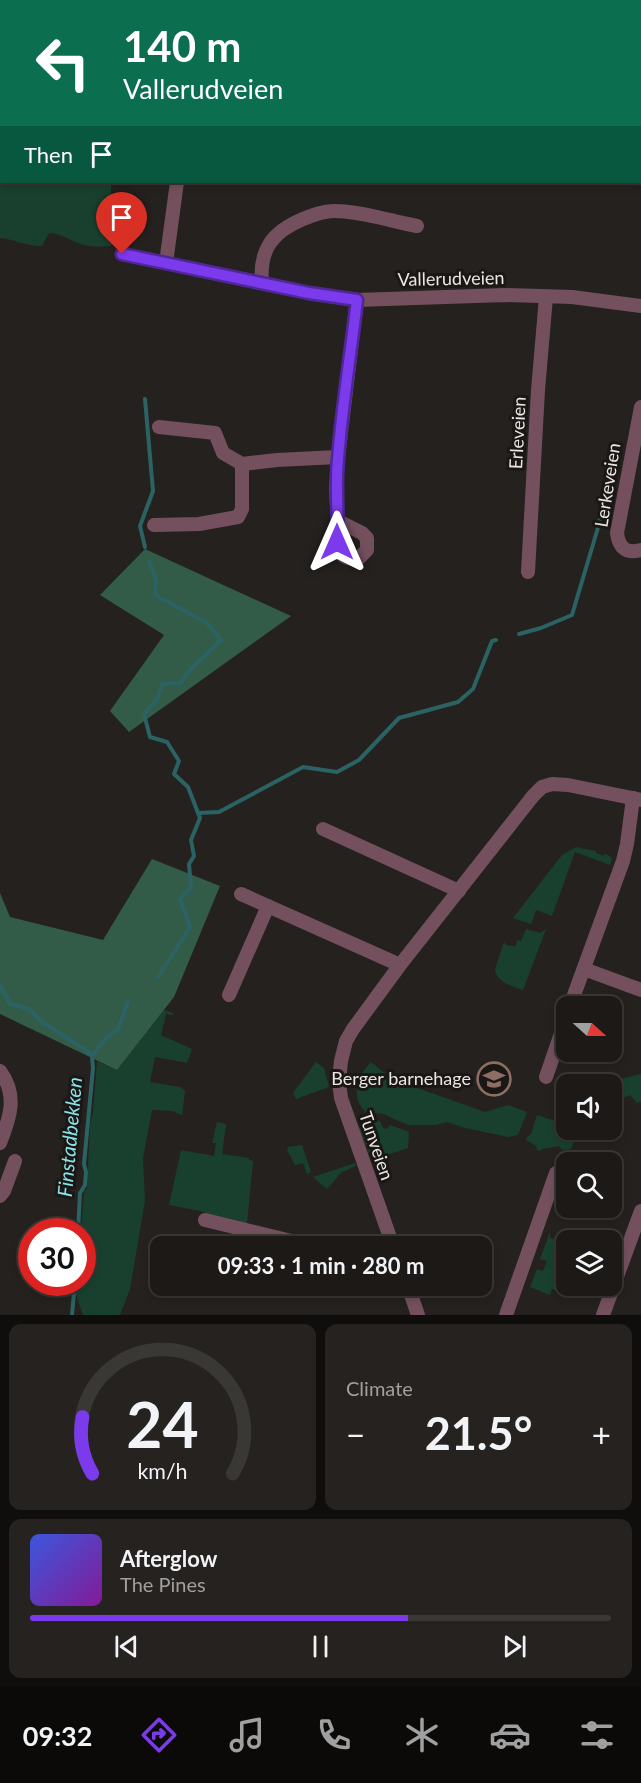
<!DOCTYPE html>
<html lang="en">
<head>
<meta charset="utf-8">
<style>
	:root { --surface:#1c1916; --page:#25221f; --text:#f1f3f6; --muted:#a0a0a1; --line:#3a3835; --accent:#7c3aed }
	body { margin:0; font-family:Lato,sans-serif; background:var(--page); color:var(--text); height:100vh; display:flex; flex-direction:column; font-size:22px; white-space:nowrap }
	* { box-sizing:border-box; margin:0 }
	p { font-size:20px; color:var(--muted) }
	.icon { flex:none; width:33px; height:33px; fill:none; stroke:currentColor; stroke-width:2; stroke-linecap:round; stroke-linejoin:round }
	.map { position:relative; height:1315px; overflow:hidden }
	.drawer { display:flex; flex-direction:column; gap:9px; padding:9px; background:#0f0e0c; flex:1 }
	.drawer>* { flex:none }
	.hud { position:absolute; left:0px; top:0px; width:642px; height:183px; box-shadow:0 3px 9px #0003,0 0 0 2px var(--line); background:#0b6e4f; color:#fff; overflow:hidden }
	.needle { width:39px; rotate:111deg }
	.fabs { position:absolute; left:556px; top:996px; display:grid; gap:12px }
	.fabs a { display:grid; place-items:center; width:66px; height:66px; border-radius:12px; background:var(--surface); box-shadow:0 3px 9px #0003,0 0 0 2px var(--line); font-size:30px }
	.speed { position:absolute; left:18px; top:1218px; display:flex; gap:12px; font-size:30px; font-weight:700; text-align:center }
	.speed>* { display:grid; place-content:center; width:78px; height:78px; border-radius:50%; background:var(--surface); box-shadow:0 3px 9px #0003,0 0 0 2px var(--line); line-height:1 }
	.speed .limit { border:9px solid #d22; background:#fff; color:#111 }
	.pin { position:absolute; display:grid; place-items:center; width:51px; height:51px; color:#fff; margin:-62px -26px; border-radius:50% 50% 50% 0; rotate:-45deg; box-shadow:0 0 6px #0007 }
	.pin .icon { rotate:45deg }
	.me { position:absolute; width:66px; margin:-33px; rotate:0deg; stroke-linejoin:round; filter:drop-shadow(0 0 4px #0008) }
	.turn { display:flex; align-items:center; gap:21px; height:126px; padding:0 24px; font-size:27px }
	.turn .icon { width:78px; height:78px; stroke-width:2.5 }
	.turn b { display:block; font-size:42px; line-height:51px }
	.then { display:flex; align-items:center; height:57px; padding:0 24px; background:#0003; gap:12px; font-size:22px }
	.big { font-size:45px; font-weight:700; line-height:1.1 }
	.drawer .tile { flex:1; display:flex; flex-direction:column; justify-content:center; gap:9px; min-width:0; padding:0 21px; border-radius:12px; background:var(--page) }
	.drawer .dial { align-items:center; gap:0 }
	.dial svg { height:156px; overflow:visible; fill:none; stroke:var(--line); stroke-width:7; stroke-linecap:round; text-anchor:middle }
	.dial text { fill:var(--text); stroke:none }
	.song { display:flex; align-items:center; gap:18px }
	.cover { width:72px; height:72px; border-radius:9px; background:linear-gradient(135deg,hsl(230 70% 55%),hsl(290 70% 35%)) }
	.played { height:6px; border-radius:3px; background:linear-gradient(90deg,var(--accent) 65%,var(--line) 65%) }
	.keys { display:flex; justify-content:space-around; direction:ltr }
	.heat { display:flex; justify-content:space-between; align-items:center; font-size:33px; direction:ltr }
	.drawer .tiles { flex:1; display:grid; gap:9px; grid-template-columns:1fr 1fr }
	.tile:last-child { grid-column:span 2 }
	.trip { position:absolute; left:150px; top:1236px; width:342px; height:60px; border-radius:12px; background:var(--surface); box-shadow:0 3px 9px #0003,0 0 0 2px var(--line); font-weight:700; line-height:60px; text-align:center }
	.dock { display:flex; height:96px; justify-content:space-around; align-items:center; background:#0b0a09; color:var(--muted) }
	.dock .icon { width:42px; height:42px }
	.dock .selected { color:var(--accent) }
	.dock b { font-size:27px; color:var(--text) }
	.map>svg:first-child { display:block }
</style>
</head>
<body>
<div class="map">
<svg width="641" height="1315" viewBox="0 0 641 1315">
	<rect width="100%" height="100%" fill="#25211e"/>
	<g fill="#19402e">
		<path d="M0 71 2 182H111V225L121 244C107 247 95 248 81 244 71 241 60 233 49 233L42 246C28 247 14 239 0 238Z"/>
		<path d="M576 847 596 851V853L604 856 605 853 612 858 610 865 575 852 552 916 536 910 531 924 513 918 562 855Z"/>
		<path d="M526 929 540 933 546 929 523 990C512 986 496 982 495 969L504 942 506 945 515 946 517 942 516 940 521 941Z"/>
		<path d="M164 1010 173 1013V1015L166 1014 161 1035 192 1049 187 1063 155 1057 150 1082 180 1087 185 1091 182 1115 172 1111 152 1110 143 1158 145 1201 130 1289 120 1315H83L75 1292 76 1283 82 1282V1232L81 1231 84 1191 87 1188 90 1124 93 1112 97 1061 117 1070Z"/>
		<path d="M316 1062 324 1068 329 1087 296 1099 293 1093Z"/>
		<path d="M371 1062 392 1079 485 1112 508 1105 527 1112 518 1135 508 1137 465 1128 447 1122 436 1125H408L383 1114 366 1112C350 1098 357 1076 371 1062Z"/>
		<path d="M614 1072 616 1080 641 1074V1102L637 1103 630 1095 624 1098 607 1081 610 1073Z"/>
		<path d="M537 1115 567 1125V1130H578L571 1149 562 1150 559 1146 542 1149 540 1151 537 1150 536 1146 526 1140 527 1137 531 1134Z"/>
		<path d="M364 1118 380 1121 383 1128 387 1129 390 1125 409 1132 408 1148 372 1160 363 1139 357 1132Z"/>
		<path d="M217 1122 226 1124 222 1154 249 1158V1160L253 1161 247 1224 207 1216 205 1212 169 1205 181 1150 214 1156 216 1143H212Z"/>
		<path d="M302 1145 311 1172 307 1174 303 1163 295 1165 287 1150 288 1147Z"/>
		<path d="M355 1163 356 1166 342 1172 327 1189 313 1177Z"/>
		<path d="M550 1232V1238L567 1243V1264L557 1291 552 1289 550 1295 530 1287 537 1269 543 1271 547 1261 540 1259Z"/>
	</g>
	<g fill="#335c48">
		<path d="M109 0H274L273 2Z"/>
		<path d="M145 549 291 616 129 732 110 711 164 635 100 595Z"/>
		<path d="M152 859 220 886 174 997 117 1070 0 1014V893L10 917 103 940Z"/>
	</g>
	<g fill="none" stroke-linecap="round" stroke-linejoin="round">
		<g stroke="#2b6264" stroke-width="4">
			<path d="M145 399 153 491 140 526 145 547"/>
			<path d="M149 561 156 580 155 595 207 623 221 640 191 669 180 683 162 684 158 698 144 714 150 737 167 742 179 761 174 774 188 787 200 818 191 840 194 856 189 864 191 887 180 899 190 927 158 977"/>
			<path d="M519 634 541 628 572 615 597 531 612 469"/>
			<path d="M198 813 219 812 303 767 337 772 359 760 399 718 458 702 473 689 492 641 496 640"/>
			<path d="M0 985 10 1004 29 1009 42 1022 86 1050 92 1056 93 1068 84 1164 86 1172 85 1185 80 1193 78 1232"/>
			<path d="M92 1056 106 1038 118 1029 128 1002"/>
			<path d="M72 1315 75 1282"/>
		</g>
		<g stroke="#74505e" stroke-width="14">
			<path d="M565 2 566 0"/>
			<path d="M640 4H641"/>
			<path d="M640 163H641"/>
			<path d="M122 254 309 293 357 300 505 295 572 297 641 306"/>
			<path d="M166 263 177 182"/>
			<path d="M262 283C259 250 272 232 303 219 313 215 323 211 334 211 361 211 390 221 417 226"/>
			<path d="M641 407 617 533C619 548 626 554 641 550"/>
			<path d="M159 427 215 433 223 453 242 464 277 460 338 457"/>
			<path d="M338 521C337 539 332 560 358 559L367 550V538L362 533 338 521 336 490 338 457 357 300"/>
			<path d="M154 525 199 524 238 517 242 509V464"/>
			<path d="M528 572 538 390 546 297"/>
			<path d="M323 829 459 891"/>
			<path d="M241 894 400 965"/>
			<path d="M584 969 641 990"/>
			<path d="M229 995 268 906"/>
			<path d="M570 1006 623 861 627 844 633 798"/>
			<path d="M0 1071C18 1095 10 1118 0 1143"/>
			<path d="M546 1077 567 1016"/>
			<path d="M0 1196 4 1191 15 1161"/>
			<path d="M205 1220 312 1246"/>
			<path d="M393 1246 341 1098 339 1082 341 1061 346 1041 353 1029 400 965 533 796 542 787 552 784 568 785 641 800"/>
			<path d="M408 1286 418 1315"/>
			<path d="M506 1315 556 1173"/>
			<path d="M603 1315 641 1211"/>
		</g>
	</g>
	<g fill="none" stroke-linecap="round" stroke-linejoin="round">
		<defs>
			<path id="route" d="M122 254 309 293 357 300C351 353 342 406 338 459 335 487 339 514 337 542"/>
		</defs>
		<use href="#route" stroke="#51269a" stroke-width="15"/>
		<use href="#route" stroke="#7c3aed" stroke-width="10"/>
	</g>
	<defs>
		<symbol id="school-ring" viewBox="-11 -11 22 22"><circle r="9.5" fill="#1b1715" stroke="#8d6e63" stroke-width="1.5"/><path d="M0-5L7-2L0 1L-7-2ZM-4 1L0 2.5L4 1V4Q0 6-4 4Z" fill="#8d6e63"/></symbol>
	</defs>
	<g fill-rule="evenodd">
		<use href="#school-ring" x="475" y="1060" width="38" height="38"/>
	</g>
	<g text-anchor="middle" stroke-width="6" stroke-linejoin="round" paint-order="stroke">
		<g font-size="18" fill="#e9e6e4" stroke="#1b1715">
			<text transform="translate(451 279) rotate(-1)" y="6">Vallerudveien</text>
			<text transform="translate(518 433) rotate(-87)" y="6">Erleveien</text>
			<text transform="translate(608 485) rotate(-81)" y="6">Lerkeveien</text>
			<text transform="translate(376 1146) rotate(71)" y="6">Tunveien</text>
		</g>
		<g font-size="18" fill="#e9e6e4" stroke="#1b1715" text-anchor="end">
			<text x="471" y="1085">Berger barnehage</text>
		</g>
		<g font-size="20" font-style="italic" fill="#89e5e9" stroke="#1b1715">
			<text transform="translate(70 1137) rotate(-85)" y="7">Finstadbekken</text>
		</g>
	</g>
</svg>
<div class="fabs">
<a><svg class="needle" viewBox="-14 -14 28 28"><path d="M0-13l5 13h-10z" fill="#e53935"/><path d="M0 13l5-13h-10z" fill="#a0a0a1"/></svg></a>
<a><svg class="icon" aria-label="sound" viewBox="0 0 24 24"><path d="M4 9h4l5-4v14l-5-4H4zM17 9q2 3 0 6"/></svg></a>
<a><svg class="icon" aria-label="search" viewBox="0 0 24 24"><circle cx="10" cy="10" r="6"/><path d="M15 15l6 6"/></svg></a>
<a><svg class="icon" aria-label="layers" viewBox="0 0 24 24"><path d="M12 4l9 5-9 5-9-5zM3 14l9 5 9-5"/></svg></a>
</div>
<div class="speed"><div class="limit">30</div></div>
<div class="pin" style="left:122px;top:254px;background:#d93025"><svg class="icon" aria-label="arrive" viewBox="0 0 24 24"><path d="M6 21V4h12l-3 4 3 4H6"/></svg></div>
<svg class="me" style="left:337px;top:542px" viewBox="-20 -20 40 40"><path d="M0-17L14 15 0 8-14 15z" fill="#7c3aed" stroke="#fff" stroke-width="4"/></svg>
<div class="trip">09:33 · 1 min · 280 m</div>
<div class="hud">
<div class="turn"><svg class="icon" aria-label="left" viewBox="0 0 24 24"><path d="M17 20v-9H6M10 6l-5 5 5 5"/></svg><div><b>140 m</b>Vallerudveien</div></div>
<div class="then">Then<svg class="icon" aria-label="arrive" viewBox="0 0 24 24"><path d="M6 21V4h12l-3 4 3 4H6"/></svg></div>
</div>
</div>
<section class="drawer">
<div class="tiles">
<div class="tile dial"><svg viewBox="0 0 100 80">
<path d="M14 69A42 42 0 1 1 86 69"/>
<path d="M14 69A42 42 0 0 1 9 40" stroke="#7c3aed"/>
<text x="50" y="56" font-size="32" font-weight="700">24</text>
<text x="50" y="72" font-size="11">km/h</text>
</svg></div>
<div class="tile"><p>Climate</p>
<div class="heat"><a>−</a><b class="big">21.5°</b><a>+</a></div>
</div>
<div class="tile">
<div class="song"><i class="cover"></i><div><b>Afterglow</b><p>The Pines</p></div></div>
<div class="played"></div>
<div class="keys"><svg class="icon" aria-label="previous" viewBox="0 0 24 24"><path d="M18 5L8 12l10 7zM5 5v14"/></svg><svg class="icon" aria-label="pause" viewBox="0 0 24 24"><path d="M8 5v14M16 5v14"/></svg><svg class="icon" aria-label="next" viewBox="0 0 24 24"><path d="M6 5l10 7-10 7zM19 5v14"/></svg></div>
</div>
</div>
</section>
<nav class="dock">
<b>09:32</b>
<svg class="icon selected" aria-label="directions" viewBox="0 0 24 24"><path d="M12 3l9 9-9 9-9-9zM9 14v-3h6M13 9l2 2-2 2"/></svg>
<svg class="icon" aria-label="music" viewBox="0 0 24 24"><path d="M9 18V5l10-2v13"/><circle cx="6" cy="18" r="3"/><circle cx="16" cy="16" r="3"/></svg>
<svg class="icon" aria-label="phone" viewBox="0 0 24 24"><path d="M5 4h4l2 5-3 2q2 4 5 5l2-3 5 2v4C11 20 4 13 5 4z"/></svg>
<svg class="icon" aria-label="climate" viewBox="0 0 24 24"><path d="M12 3v18M4 7l16 10M4 17L20 7"/></svg>
<svg class="icon" aria-label="car" viewBox="0 0 24 24"><path d="M5 17H2v-5l4-1 3-4h7l3 4 3 1v5h-3M9 17h6M6 11h13"/><circle cx="7" cy="17" r="2"/><circle cx="17" cy="17" r="2"/></svg>
<svg class="icon" aria-label="filters" viewBox="0 0 24 24"><path d="M4 7h16M4 17h16"/><circle cx="9" cy="7" r="2"/><circle cx="15" cy="17" r="2"/></svg>
</nav>
</body>
</html>
